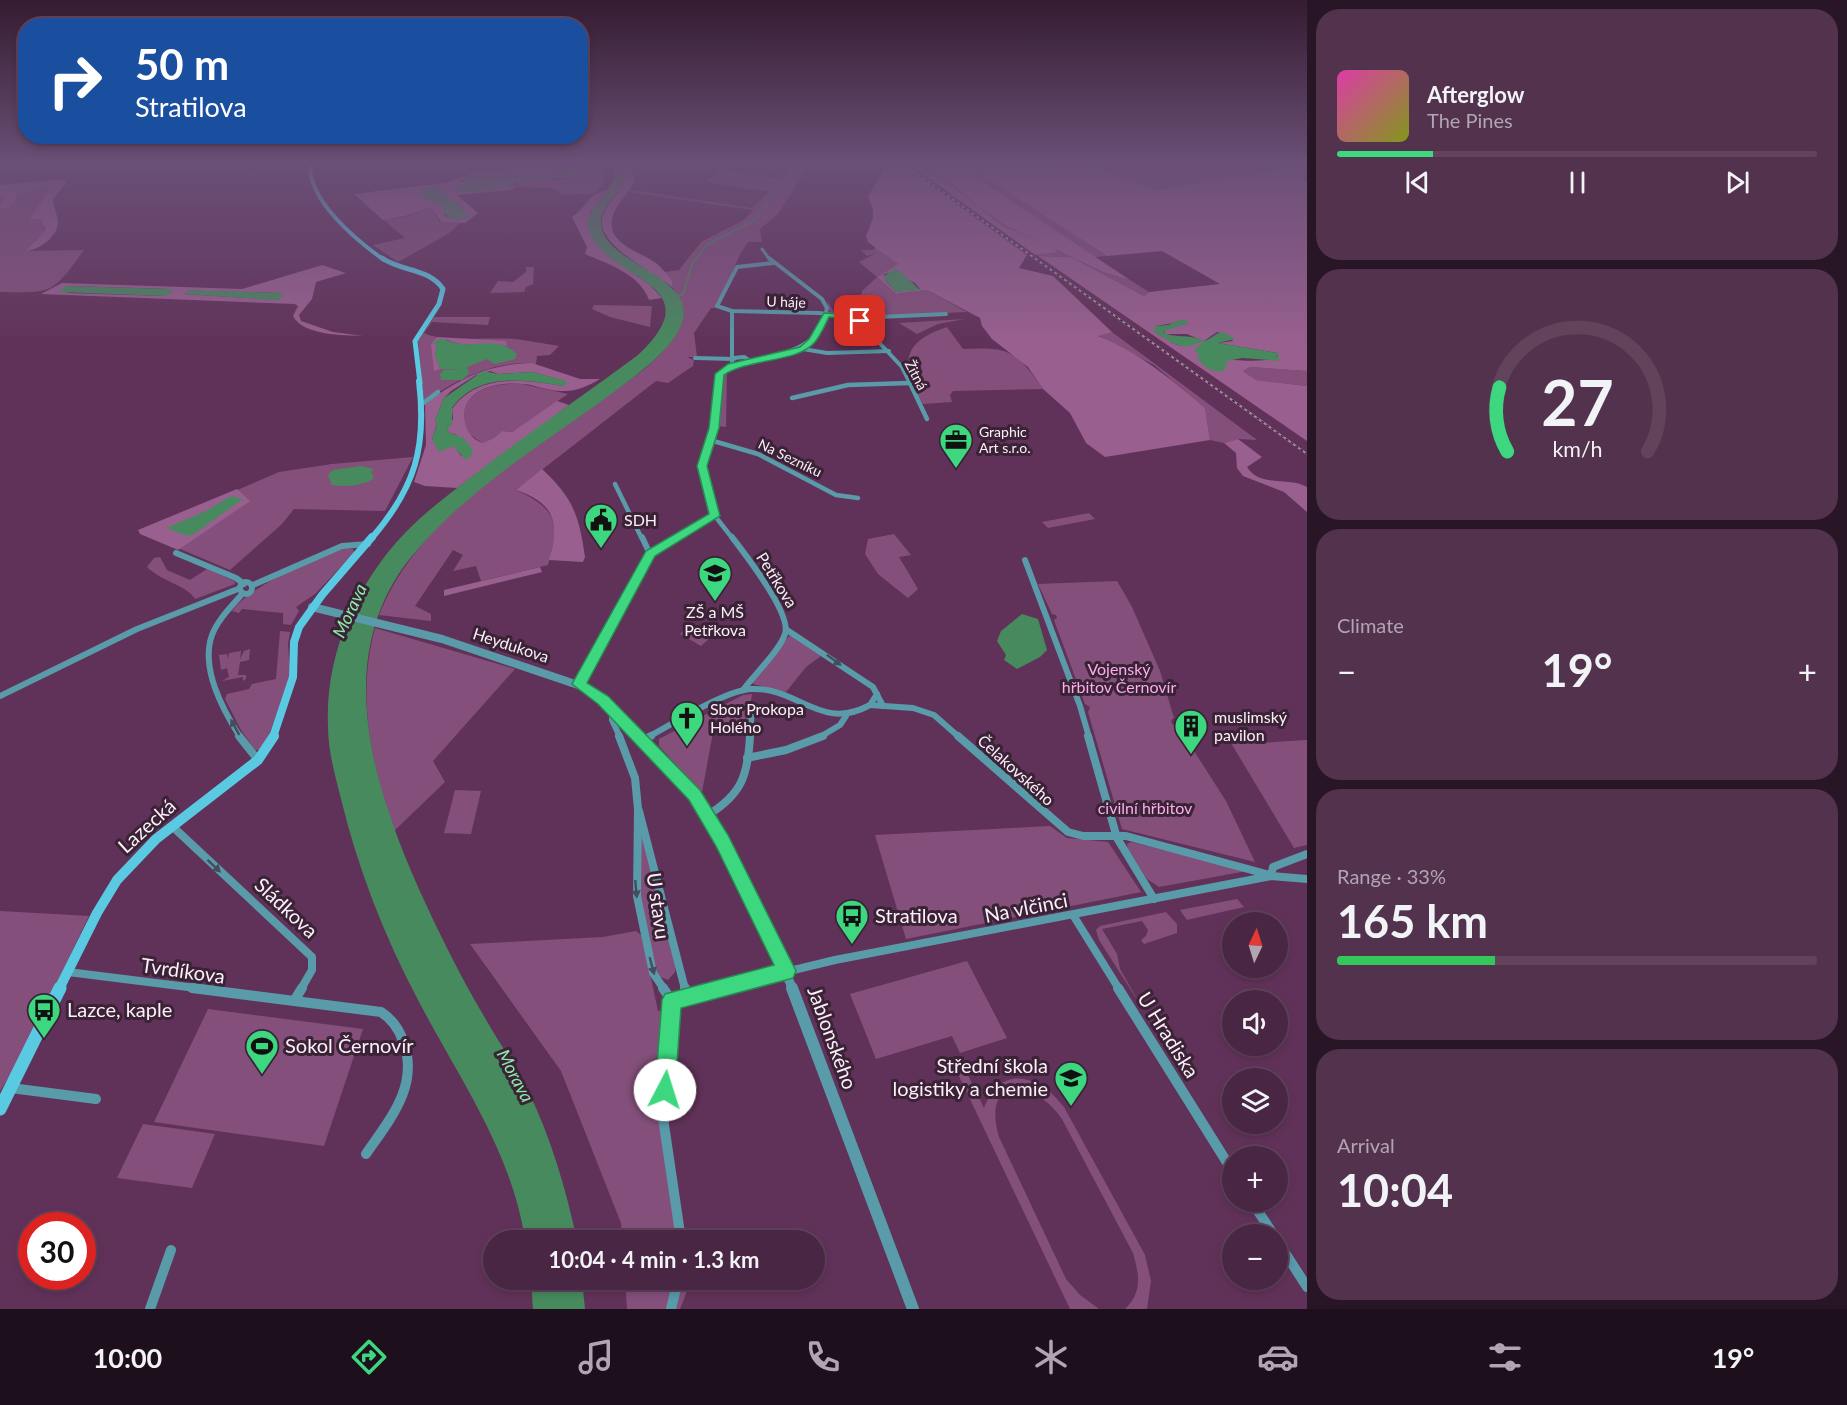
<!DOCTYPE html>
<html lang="en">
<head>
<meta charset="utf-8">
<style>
	:root { --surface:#492643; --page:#53324e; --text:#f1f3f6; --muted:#b1a5b2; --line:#61435c; --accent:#3cd77e }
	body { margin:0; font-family:Lato,sans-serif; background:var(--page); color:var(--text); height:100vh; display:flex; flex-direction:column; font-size:22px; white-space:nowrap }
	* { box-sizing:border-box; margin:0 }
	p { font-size:20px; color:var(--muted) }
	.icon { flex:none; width:33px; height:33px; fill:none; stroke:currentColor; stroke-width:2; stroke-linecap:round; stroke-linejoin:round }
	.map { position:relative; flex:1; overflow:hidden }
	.details { display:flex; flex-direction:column; gap:9px; padding:9px; background:#281525; width:540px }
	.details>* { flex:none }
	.top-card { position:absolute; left:18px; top:18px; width:570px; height:126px; border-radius:24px; box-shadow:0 3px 9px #0003,0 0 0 2px var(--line); background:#1a4fa0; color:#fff; overflow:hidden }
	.needle { width:39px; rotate:4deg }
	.controls { position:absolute; left:1222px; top:912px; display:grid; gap:12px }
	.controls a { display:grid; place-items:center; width:66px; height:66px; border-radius:50%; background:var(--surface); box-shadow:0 3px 9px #0003,0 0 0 2px var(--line); font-size:30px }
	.speed { position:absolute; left:18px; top:1212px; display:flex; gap:12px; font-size:30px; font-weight:700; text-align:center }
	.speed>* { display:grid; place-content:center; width:78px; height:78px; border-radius:50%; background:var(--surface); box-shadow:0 3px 9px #0003,0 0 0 2px var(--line); line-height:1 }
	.speed .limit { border:9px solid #d22; background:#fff; color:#111 }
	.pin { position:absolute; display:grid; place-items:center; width:51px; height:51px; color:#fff; margin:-26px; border-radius:12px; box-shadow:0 3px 9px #0006 }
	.me { position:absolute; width:66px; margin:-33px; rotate:5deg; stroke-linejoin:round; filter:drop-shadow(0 0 4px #0008) }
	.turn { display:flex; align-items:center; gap:21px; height:126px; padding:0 18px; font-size:27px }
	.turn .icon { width:78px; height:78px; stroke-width:2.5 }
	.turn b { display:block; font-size:42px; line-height:51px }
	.big { font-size:45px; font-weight:700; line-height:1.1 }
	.details .card { flex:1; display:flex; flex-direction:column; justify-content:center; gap:9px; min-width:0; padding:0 21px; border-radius:24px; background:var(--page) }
	.details .dial { align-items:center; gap:0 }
	.dial svg { height:156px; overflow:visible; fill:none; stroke:var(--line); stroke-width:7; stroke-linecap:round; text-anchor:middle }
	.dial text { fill:var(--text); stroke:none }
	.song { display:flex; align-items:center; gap:18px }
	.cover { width:72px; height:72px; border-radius:9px; background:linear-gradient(135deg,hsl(320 70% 55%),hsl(70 70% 35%)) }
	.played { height:6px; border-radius:3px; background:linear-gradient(90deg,var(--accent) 20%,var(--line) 20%) }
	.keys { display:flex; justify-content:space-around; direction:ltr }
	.heat { display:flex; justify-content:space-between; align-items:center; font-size:33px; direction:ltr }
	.charge { height:9px; border-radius:4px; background:linear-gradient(90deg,#34c759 33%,var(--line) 0) }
	.trip { position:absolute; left:483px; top:1230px; width:342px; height:60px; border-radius:30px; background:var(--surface); box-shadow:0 3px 9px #0003,0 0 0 2px var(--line); font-weight:700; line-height:60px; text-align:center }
	.dock { display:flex; height:96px; justify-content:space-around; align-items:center; background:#1d0f1b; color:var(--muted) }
	.dock .icon { width:42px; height:42px }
	.dock .current { color:var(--accent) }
	.dock b { font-size:27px; color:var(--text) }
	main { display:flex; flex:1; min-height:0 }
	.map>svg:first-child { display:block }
</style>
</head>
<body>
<main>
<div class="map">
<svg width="1307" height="1309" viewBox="0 0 1307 1309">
	<rect width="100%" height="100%" fill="#613259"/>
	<g fill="#84507b">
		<path d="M579 162H600C608 174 605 183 596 193L563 195 553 188 516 187 519 182 565 179 586 171Z"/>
		<path d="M790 162H811L778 214 760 229 762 242H748C732 264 732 281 716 303L718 308H711L694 333 697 357H687L694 360 693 366 668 383 656 381 516 490C557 509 560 522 548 565L481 581 476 566 453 571 463 555 453 550 415 606 431 614V621L379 615C417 520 513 462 593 405 617 388 646 372 665 349 679 333 687 305 672 287V280L665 272 679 270 701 242 744 220 753 210 629 192 631 190 752 208 769 192 706 182 721 170 782 179Z"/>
		<path d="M911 162H918L950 182 1008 227 1103 272 1130 280 1149 292 1144 296 1071 257 1038 256 1036 255 1059 251 1003 226 950 185Z"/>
		<path d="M974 162H985L984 177 1107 256 1095 257 974 176Z"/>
		<path d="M1081 162H1304L1277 170 1154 191Z"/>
		<path d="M47 186 49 190 29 220 40 219 46 231 27 251 84 250C52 294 53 293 0 292V195Z"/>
		<path d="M431 207 439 221 460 223 448 234 398 262 373 245 405 238 384 220 405 217Z"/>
		<path d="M875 246 898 264 877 277 896 294 927 290 967 312 856 317 830 314 827 300 834 312H859L862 291 877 277 859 262 876 253 867 256 861 250H874Z"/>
		<path d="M526 267H534L533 284 526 287 524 292 490 293 498 281 513 282 526 272Z"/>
		<path d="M594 305 652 306 650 327 610 317 592 309Z"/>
		<path d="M434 317H490L488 325 432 322 424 333C440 342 494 337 516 339 531 341 545 344 559 346L550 355 537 356 536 364C496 359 455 380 424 402L418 341Z"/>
		<path d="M965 319 938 324 917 334 899 323Z"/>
		<path d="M947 327 963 349C1009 347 1016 350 1043 389L953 391 950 395 952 402 923 404C901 366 900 342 947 327Z"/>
		<path d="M1112 332 1257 440 1238 439 1224 443 1210 440 1205 408 1154 365 1097 335Z"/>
		<path d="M1250 367 1307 371V386L1256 380 1243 371Z"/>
		<path d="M727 370 726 427 717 426 723 374Z"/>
		<path d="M522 384 568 394 512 432 502 431 494 438 482 443 469 434C450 393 490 382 522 384Z"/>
		<path d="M413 457 385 511 294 509 282 524 230 570 140 532 279 472 332 464Z"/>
		<path d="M1089 513 1095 519 1048 528 1042 522Z"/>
		<path d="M894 534 911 555 899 557 918 589 908 598 878 574 865 554 868 539Z"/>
		<path d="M347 548 353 549 354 553 315 594 296 607 299 611 291 625 283 624V613L242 609 239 613 232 611C246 589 320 553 347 548Z"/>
		<path d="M160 557 167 570 190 580 207 569 234 581 235 584 195 599C187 585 162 582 147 567L154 558Z"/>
		<path d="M1117 581 1132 607 1160 671 1174 718 1171 720 1172 724 1178 726 1226 801 1255 862 1122 829 1088 712 1090 707 1085 704 1054 620 1057 618 1056 615 1052 614 1038 584Z"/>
		<path d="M691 623 712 636 701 646 680 634Z"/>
		<path d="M375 628 515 669 433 761 445 782 394 831C372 764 356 699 375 628Z"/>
		<path d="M280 631 290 632 288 644 290 675 267 741 261 750H255L241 730 225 699 227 694 249 689 252 684 276 679Z"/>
		<path d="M790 635 821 656 806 667 786 692 753 684 751 680Z"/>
		<path d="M250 649 249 660 240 662 238 675H246V679L243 681V677L222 681 229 677 227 668 221 670 219 655 227 654 228 659 229 653 241 651 240 659 244 651Z"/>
		<path d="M752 694 748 722 733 721 732 727H714L702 792 700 791 659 746V739L743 695Z"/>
		<path d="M1225 733 1258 743 1307 740V845L1294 848Z"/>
		<path d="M455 790 481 791 471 834 444 833Z"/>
		<path d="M1050 826 1067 838 1108 842 1141 892 906 939 875 835Z"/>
		<path d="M640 832H643L676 963 675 972 668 980 658 976 654 967 638 884Z"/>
		<path d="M1131 842 1247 871 1159 887 1147 879 1128 849 1127 844Z"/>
		<path d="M1237 899 1244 907 1191 919 1187 920 1180 910Z"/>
		<path d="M0 911 89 916 19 1061 0 1091Z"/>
		<path d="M1166 912 1177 924V933L1144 944 1141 940 1146 936 1148 930 1142 921 1102 929 1117 954 1120 969 1140 1004 1099 940 1096 930 1100 926Z"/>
		<path d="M636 931 642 936 658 1011 667 1010 663 1123 682 1240H622L621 1223 561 1071 470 944 603 937Z"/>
		<path d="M967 961 1007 1038 960 1053 952 1036 876 1059 850 994Z"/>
		<path d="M208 1009 363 1029 324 1146 154 1122Z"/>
		<path d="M966 1071 984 1108C1001 1063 1039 1075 1064 1107L1145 1255 1151 1281 1147 1309H1125C1143 1292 1139 1274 1133 1253L1062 1119C1033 1077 981 1075 999 1137L1066 1279 1080 1295 1099 1309H1070L958 1074Z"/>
		<path d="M143 1124 215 1134 192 1188 117 1178Z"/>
		<path d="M625 1280H688L689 1286 680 1309H627Z"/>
	</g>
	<g fill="#99608f" fill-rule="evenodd">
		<path d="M515 162H518L516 165 531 166 521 170 504 172 502 174H510L506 176 472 175 462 180 459 190 462 193 574 176 578 172C562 168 531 177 511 176L529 168 546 165 545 162C553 162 557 169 567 170L573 164 571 162 591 166 574 177 519 182 512 190 457 195 478 213 465 223 441 222 431 207 405 216 383 220 354 194 449 182 475 172 513 168 512 164ZM429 187H444L442 192 448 195 449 200H455L458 206 462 207 467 218 452 219 444 215 445 208 435 202Z"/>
		<path d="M619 162H629L635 180C630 193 617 202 613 215 604 244 640 251 656 263 662 268 667 274 672 280V287C653 271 592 244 603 215 608 201 620 193 625 180Z"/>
		<path d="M884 162H899L1027 255 1019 268 1053 276 1112 332 1098 336C1140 353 1171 379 1205 408L1210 440 1105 457 1086 443 1070 413 1043 389 1028 367 992 339 982 326 980 318 927 290 896 294 877 277 898 264 868 242 866 236 873 218V210L868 196 885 168ZM891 272 915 283 920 289 896 292 886 281 884 274Z"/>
		<path d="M906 162H911L950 185 1003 226 1054 248 1058 252 1035 255Z"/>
		<path d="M918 162H974V176L1130 280 1103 272 1008 227 974 203 956 186Z"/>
		<path d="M985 162H1081L1154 191 1277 170 1307 162 1303 180 1307 183V371L1250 367 1243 371 1256 380 1307 386V441L1038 256 1071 257 1144 296 1149 292 1220 284 1162 251 1107 256 984 177ZM1174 323H1188L1164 330 1165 334H1187L1201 340C1178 351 1171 345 1155 326ZM1217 332 1229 335 1233 341 1218 343 1278 353 1277 358C1261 364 1218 359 1200 356L1204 341Z"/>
		<path d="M65 179 66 183 53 199C53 207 58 215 58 223 57 237 39 250 26 251L46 230 40 219 29 220 49 190 47 186 16 194 15 203 10 205 11 207 0 208 6 195H0V185Z"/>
		<path d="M607 190 590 213 613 259 650 285 662 298 649 300C640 274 608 264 585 254L587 247 572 217C589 205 585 196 607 190Z"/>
		<path d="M322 265 346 273 316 282 312 299 299 315 301 321 333 332 364 336C345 335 303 336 293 316L298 306 295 304 41 294 62 283 242 289ZM67 286 171 289 164 296 68 293ZM190 290 202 291 280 293 279 300 184 294Z"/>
		<path d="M437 337 506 341 507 346C488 341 463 349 447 339L437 346 435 354 440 369 434 371 431 344Z"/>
		<path d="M532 363 580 379H600C588 386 575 392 561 391 548 391 536 385 524 384 499 381 458 389 465 422 467 432 472 439 482 443L494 438 502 431 512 432 557 401 569 405 457 488 425 486 414 482 426 445 425 404C459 378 489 364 532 363ZM490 371 498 374 532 372 565 381 563 386C524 380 479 372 452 409L453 419 447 430 450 433 457 435 462 457 454 446 438 447 432 439 437 424 435 420 444 398 451 391 476 375Z"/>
		<path d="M1238 439 1262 457 1247 467C1260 488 1287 476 1307 487V512L1284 492 1243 476 1237 468 1236 453 1224 443Z"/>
		<path d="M542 469C573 498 579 515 585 557L583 562 549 560C560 523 555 503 516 490Z"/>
		<path d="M237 489 250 501 178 550 140 534 138 530Z"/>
		<path d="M540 567 542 572 444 596V590Z"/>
	</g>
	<g fill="#478a5e">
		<path d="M518 162H545L546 165 529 168 511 177 567 171 554 167 551 162H571L573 164 567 170 579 171 574 176 519 182 499 189 462 193 456 187 472 175 506 176 509 175 502 173 531 166 515 165Z"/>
		<path d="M610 162H619L626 177C621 194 599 206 601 225 607 275 745 278 651 363 574 427 483 473 417 550 330 649 371 780 418 887 438 931 460 976 485 1018 499 1043 515 1065 528 1091 551 1137 566 1190 577 1240H525C512 1151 458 1077 417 998 384 935 358 869 341 799 335 775 328 751 328 726 325 655 356 584 405 533 430 507 459 487 487 465 537 427 588 392 638 355 716 281 606 282 589 231 580 204 629 186 610 162Z"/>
		<path d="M429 187H444L442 192 448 195 449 200H455L469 217C456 221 454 221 443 213L445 208 421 196 422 190Z"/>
		<path d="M894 269 900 271 920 290 896 292 883 277Z"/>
		<path d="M67 286 171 289 173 292 164 296 60 292V290Z"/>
		<path d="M190 290 280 293 283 294 279 300H274L184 294Z"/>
		<path d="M1180 320H1186L1188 323 1163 332C1174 339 1188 333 1204 341 1219 336 1217 326 1235 339L1218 343 1278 353 1280 354 1276 356 1281 361 1242 358 1227 361 1225 369 1221 372 1208 369 1196 358 1200 355 1194 350 1204 341 1186 347 1174 344 1154 332 1155 326 1168 325Z"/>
		<path d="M440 339C446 339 448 342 454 343 477 348 497 336 517 354L515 359 495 364 487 359 467 367 469 373 462 380H441L440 374 444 370 462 369H440L435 354 437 346 433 343Z"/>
		<path d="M483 371 498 374 532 372 566 381 567 384 563 386C524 380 479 371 452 408V424L447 430 450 433 464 438 473 450 471 456 466 460 453 446 439 452 432 439 437 425 435 420 444 398Z"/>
		<path d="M360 466 374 469 371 472 374 478C364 486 345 487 332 485L328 475 333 470Z"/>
		<path d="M231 496 243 499 194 534 188 536 166 528 206 511Z"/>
		<path d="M1022 614 1038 619 1047 650 1040 657 1017 669 1004 660 1006 655 997 641 1001 631Z"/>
		<path d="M531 1280H582L585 1309H533Z"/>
	</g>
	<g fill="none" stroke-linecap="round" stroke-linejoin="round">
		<g stroke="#478a5e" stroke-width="1.5">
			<path d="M958 162 979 168"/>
			<path d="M982 168 1054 172"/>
			<path d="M676 297 683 294 693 262 708 244 753 221 788 179 797 162"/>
		</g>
		<path stroke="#599ba9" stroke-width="3" d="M762 249 770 260"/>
		<g stroke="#599ba9" stroke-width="4">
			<path d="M773 263 737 267 717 306 732 311 819 313 856 318 946 314"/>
			<path d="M732 311V366"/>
			<path d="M856 318 902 367 910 383"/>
			<path d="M803 349 827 353 889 351"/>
			<path d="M695 358 734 359"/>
			<path d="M734 358 744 357 752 362"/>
			<path d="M719 383 720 374C757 348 816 366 827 308L822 299 769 258"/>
		</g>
		<g stroke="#599ba9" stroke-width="4.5">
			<path d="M719 381 714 428 702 466 715 516 733 539"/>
			<path d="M909 381 927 419"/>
			<path d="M792 398 848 385 909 383"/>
			<path d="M422 404 438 392"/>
			<path d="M710 440 758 454 836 495 858 498"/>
			<path d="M615 484 642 539"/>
			<path d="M676 539 715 516"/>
		</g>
		<g stroke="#599ba9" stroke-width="6">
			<path d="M642 537 650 554"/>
			<path d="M732 537C745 554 792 614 785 634 780 650 754 675 743 690"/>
			<path d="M176 553 236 578 244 584"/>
			<path d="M1025 560 1080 706 1089 737"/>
			<circle cx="246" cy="588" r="6"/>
			<path d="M253 585 342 546 368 544"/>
			<path d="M787 630 873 687 883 706"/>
			<path d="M579 685 650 554 678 537"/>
			<path d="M877 694 870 705 913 708 934 715 959 737"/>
			<path d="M0 696 137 629 238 589"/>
			<path d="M612 709V720L620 737"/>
			<path d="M240 737C223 710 200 668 212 635 218 619 232 606 243 593"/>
			<path d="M648 737C673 724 725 690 752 689 798 687 821 732 870 705"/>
			<path d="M750 737 752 710"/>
			<path d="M820 737 840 725 846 716"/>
		</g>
		<g stroke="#599ba9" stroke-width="8">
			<path d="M239 736 258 760"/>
			<path d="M619 736 635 778 638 809 637 896 653 973 664 989"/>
			<path d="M958 736 1068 832 1083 836H1126L1270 875"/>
			<path d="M1088 736 1117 838 1154 899"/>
			<path d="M643 740 651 736"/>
			<path d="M747 758 786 750 823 736"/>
			<path d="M639 811 685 989"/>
			<path d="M708 815C742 794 748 775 750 736"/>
			<path d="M172 826 312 957V970L301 989"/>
			<path d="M1271 876 1273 867 1307 854"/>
			<path d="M1073 915 1119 989"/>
			<path d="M68 972 204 989"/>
			<path d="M715 989 835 960 1271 876 1307 879"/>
		</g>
		<g stroke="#599ba9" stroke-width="10">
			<path d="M192 988 381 1012C392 1019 399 1029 403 1041 420 1085 390 1119 366 1154"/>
			<path d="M663 988 671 1000"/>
			<path d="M685 988 687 997"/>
			<path d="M1118 988 1233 1172"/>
			<path d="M671 1000 721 988"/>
			<path d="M671 1000 663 1118 681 1240"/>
			<path d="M294 1001 302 988"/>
			<path d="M11 1088 96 1099"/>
			<path d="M1252 1202 1273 1234"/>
			<path d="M1278 1242 1307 1287"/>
			<path d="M150 1309 171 1250"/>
			<path d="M671 1309 678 1280"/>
		</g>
		<path stroke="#599ba9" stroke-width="8" d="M312 607 442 639 584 687 603 700 640 737"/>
		<path stroke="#599ba9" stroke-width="9" d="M639 736 681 778 715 827 793 989"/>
		<path stroke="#599ba9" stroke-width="12" d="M792 988 913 1309"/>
		<path stroke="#59cae1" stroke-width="4" d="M310 162C307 200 356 240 384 260"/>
		<path stroke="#59cae1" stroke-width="5" d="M382 258C402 272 429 268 443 289L439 304 415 341 420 383"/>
		<path stroke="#59cae1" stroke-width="6" d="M371 539C415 488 427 448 419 381"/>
		<path stroke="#59cae1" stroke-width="8" d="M273 737 293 677 294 642 299 627 322 595 372 537"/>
		<path stroke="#59cae1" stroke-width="10" d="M59 989 97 913 117 880 156 839 258 760 274 736"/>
		<path stroke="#59cae1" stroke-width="13" d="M0 1109 60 988"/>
		<defs>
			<path id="rail" d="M901 162 1307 454"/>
		</defs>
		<use href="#rail" stroke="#a887a2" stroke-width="2"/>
		<use href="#rail" stroke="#392335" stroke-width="1.5" stroke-dasharray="3" stroke-linecap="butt"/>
	</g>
	<defs><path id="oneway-solid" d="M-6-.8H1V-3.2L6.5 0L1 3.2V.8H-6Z" transform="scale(1.5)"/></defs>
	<g fill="#444d5e">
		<use href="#oneway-solid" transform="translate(834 660) rotate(36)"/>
		<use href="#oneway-solid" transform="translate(235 727) rotate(-118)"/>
		<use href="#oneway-solid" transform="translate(214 866) rotate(43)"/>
		<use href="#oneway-solid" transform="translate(636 889) rotate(85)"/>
		<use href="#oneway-solid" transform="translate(652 966) rotate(75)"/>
	</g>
	<linearGradient id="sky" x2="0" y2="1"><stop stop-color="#351c31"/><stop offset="0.47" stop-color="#6a4f76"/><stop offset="1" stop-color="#6a4f76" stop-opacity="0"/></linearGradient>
	<rect width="1307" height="346" fill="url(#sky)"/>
	<path fill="#3cd77e" stroke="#278c52" stroke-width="1.5" d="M824 313 856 315 864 321 860 324 854 320 829 317C825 325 821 335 815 342 798 363 749 358 724 375L719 428 707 466 720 516 655 556 587 683 608 696 700 790 728 835 796 971 793 978 786 980 681 1008 675 1090 672 1098 665 1101 658 1098 655 1090 662 1000 665 994 774 965 716 846 689 800 598 704 572 684 646 551 709 514 697 466 709 428 715 374 728 364 800 347 809 339Z"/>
	<defs>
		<symbol id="office-pin" viewBox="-11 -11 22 30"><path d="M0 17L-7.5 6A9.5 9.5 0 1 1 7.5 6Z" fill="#3cd77e" stroke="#392335"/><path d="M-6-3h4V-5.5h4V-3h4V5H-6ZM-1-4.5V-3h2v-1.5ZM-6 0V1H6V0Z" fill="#111"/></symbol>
		<symbol id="civic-pin" viewBox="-11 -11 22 30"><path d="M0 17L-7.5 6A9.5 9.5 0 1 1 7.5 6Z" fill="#3cd77e" stroke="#392335"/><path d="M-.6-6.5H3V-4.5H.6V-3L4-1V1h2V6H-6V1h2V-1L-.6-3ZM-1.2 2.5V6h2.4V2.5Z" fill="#111"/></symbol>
		<symbol id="school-pin" viewBox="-11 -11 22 30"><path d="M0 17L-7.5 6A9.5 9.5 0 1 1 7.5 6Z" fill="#3cd77e" stroke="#392335"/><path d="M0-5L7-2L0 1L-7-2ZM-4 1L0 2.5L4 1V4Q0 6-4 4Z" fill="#111"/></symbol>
		<symbol id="church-pin" viewBox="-11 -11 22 30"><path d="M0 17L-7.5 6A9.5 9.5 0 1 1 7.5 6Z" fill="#3cd77e" stroke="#392335"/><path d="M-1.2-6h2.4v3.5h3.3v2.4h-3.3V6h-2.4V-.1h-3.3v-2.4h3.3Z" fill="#111"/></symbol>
		<symbol id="building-pin" viewBox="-11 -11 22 30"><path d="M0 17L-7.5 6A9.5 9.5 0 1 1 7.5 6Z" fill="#3cd77e" stroke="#392335"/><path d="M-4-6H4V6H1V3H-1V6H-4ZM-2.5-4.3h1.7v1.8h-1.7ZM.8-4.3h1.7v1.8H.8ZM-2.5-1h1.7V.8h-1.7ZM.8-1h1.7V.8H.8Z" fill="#111"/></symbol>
		<symbol id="bus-pin" viewBox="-11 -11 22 30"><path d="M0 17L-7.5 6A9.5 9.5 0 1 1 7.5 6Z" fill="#3cd77e" stroke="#392335"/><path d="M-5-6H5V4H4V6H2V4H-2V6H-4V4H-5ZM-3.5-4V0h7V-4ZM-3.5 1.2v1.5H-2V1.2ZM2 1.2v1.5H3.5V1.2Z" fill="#111"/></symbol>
		<symbol id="stadium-pin" viewBox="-11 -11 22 30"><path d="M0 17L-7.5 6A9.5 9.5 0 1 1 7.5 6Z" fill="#3cd77e" stroke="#392335"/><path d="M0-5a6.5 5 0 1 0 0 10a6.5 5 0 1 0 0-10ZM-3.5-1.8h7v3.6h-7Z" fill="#111"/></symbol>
	</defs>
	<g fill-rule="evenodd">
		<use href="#office-pin" x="937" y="421" width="38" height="52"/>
		<use href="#civic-pin" x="582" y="501" width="38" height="52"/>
		<use href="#school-pin" x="696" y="554" width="38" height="52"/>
		<use href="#church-pin" x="668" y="699" width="38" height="52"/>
		<use href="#building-pin" x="1172" y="707" width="38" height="52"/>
		<use href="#bus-pin" x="833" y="897" width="38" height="52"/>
		<use href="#bus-pin" x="25" y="991" width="38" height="52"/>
		<use href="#stadium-pin" x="243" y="1027" width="38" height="52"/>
		<use href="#school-pin" x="1052" y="1059" width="38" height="52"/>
	</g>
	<g text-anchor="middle" stroke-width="6" stroke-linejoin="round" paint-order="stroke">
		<g font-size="14" fill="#feedfa" stroke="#392335">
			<text transform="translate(786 302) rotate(2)" y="5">U háje</text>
			<text transform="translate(916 375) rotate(62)" y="5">Žitná</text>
			<text transform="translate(790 458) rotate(26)" y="5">Na Sezníku</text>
		</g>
		<g font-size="14" fill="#feedfa" stroke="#392335" text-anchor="start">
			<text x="979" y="437">Graphic<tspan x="979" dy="16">Art s.r.o.</tspan></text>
		</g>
		<g font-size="16" fill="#feedfa" stroke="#392335" text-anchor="start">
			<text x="624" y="526">SDH</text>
			<text x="715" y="618" text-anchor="middle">ZŠ a MŠ<tspan x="715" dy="18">Petřkova</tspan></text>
			<text x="710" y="715">Sbor Prokopa<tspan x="710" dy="18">Holého</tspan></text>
			<text x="1214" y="723">muslimský<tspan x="1214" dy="18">pavilon</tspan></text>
		</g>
		<g font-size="16" fill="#feedfa" stroke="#392335">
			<text transform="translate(777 580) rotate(58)" y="6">Petřkova</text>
			<text transform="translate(511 645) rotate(18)" y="6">Heydukova</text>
			<text transform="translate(1016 770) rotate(42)" y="6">Čelakovského</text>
		</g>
		<g font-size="16" fill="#fdacee" stroke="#392335">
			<text x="1119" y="675">Vojenský<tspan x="1119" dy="18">hřbitov Černovír</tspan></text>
			<text x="1145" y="814">civilní hřbitov</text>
		</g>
		<g font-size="18" font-style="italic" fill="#8be9a9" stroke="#392335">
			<text transform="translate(350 611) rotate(-65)" y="6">Morava</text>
			<text transform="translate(515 1076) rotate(62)" y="6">Morava</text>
		</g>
		<g font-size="20" fill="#feedfa" stroke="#392335">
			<text transform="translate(147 826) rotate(-42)" y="7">Lazecká</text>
			<text transform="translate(658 906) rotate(82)" y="7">U stavu</text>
			<text transform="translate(286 908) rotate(43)" y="7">Sládkova</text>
			<text transform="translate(1026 908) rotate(-11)" y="7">Na vlčinci</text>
			<text transform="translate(183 971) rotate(8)" y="7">Tvrdíkova</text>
			<text transform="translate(1168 1035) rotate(58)" y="7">U Hradiska</text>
			<text transform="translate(832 1038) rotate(70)" y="7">Jablonského</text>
		</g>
		<g font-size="20" fill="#feedfa" stroke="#392335" text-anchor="start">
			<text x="875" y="923">Stratilova</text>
			<text x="67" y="1017">Lazce, kaple</text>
			<text x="285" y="1053">Sokol Černovír</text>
			<text x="1048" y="1073" text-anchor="end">Střední škola<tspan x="1048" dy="23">logistiky a chemie</tspan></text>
		</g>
	</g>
</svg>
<div class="controls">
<a><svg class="needle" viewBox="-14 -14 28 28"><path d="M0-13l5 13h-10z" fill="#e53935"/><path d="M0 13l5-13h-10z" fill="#b1a5b2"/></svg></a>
<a><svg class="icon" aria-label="sound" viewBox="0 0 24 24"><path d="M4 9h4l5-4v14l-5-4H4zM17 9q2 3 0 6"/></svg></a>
<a><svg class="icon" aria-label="layers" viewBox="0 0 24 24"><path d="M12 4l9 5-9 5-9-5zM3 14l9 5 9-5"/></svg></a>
<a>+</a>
<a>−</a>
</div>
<div class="speed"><div class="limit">30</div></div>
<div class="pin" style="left:860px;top:321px;background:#d93025"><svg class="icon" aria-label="arrive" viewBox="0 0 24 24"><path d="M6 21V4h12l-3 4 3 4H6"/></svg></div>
<svg class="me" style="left:665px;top:1090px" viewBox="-20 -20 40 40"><circle r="19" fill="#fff"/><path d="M0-13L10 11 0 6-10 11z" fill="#3cd77e"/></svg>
<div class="trip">10:04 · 4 min · 1.3 km</div>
<div class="top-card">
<div class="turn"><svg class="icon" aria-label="right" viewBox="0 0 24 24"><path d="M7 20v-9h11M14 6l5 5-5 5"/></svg><div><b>50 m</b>Stratilova</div></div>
</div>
</div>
<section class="details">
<div class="card">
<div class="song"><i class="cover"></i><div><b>Afterglow</b><p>The Pines</p></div></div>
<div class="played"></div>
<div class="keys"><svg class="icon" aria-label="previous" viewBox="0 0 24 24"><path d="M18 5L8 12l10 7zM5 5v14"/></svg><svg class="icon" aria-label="pause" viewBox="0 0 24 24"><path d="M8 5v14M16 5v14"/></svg><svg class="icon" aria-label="next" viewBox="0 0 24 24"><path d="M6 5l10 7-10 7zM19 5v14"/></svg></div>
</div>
<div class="card dial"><svg viewBox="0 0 100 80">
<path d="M14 69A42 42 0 1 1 86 69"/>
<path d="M14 69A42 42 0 0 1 10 36" stroke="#3cd77e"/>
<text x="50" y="56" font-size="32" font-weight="700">27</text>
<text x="50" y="72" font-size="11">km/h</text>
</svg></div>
<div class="card"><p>Climate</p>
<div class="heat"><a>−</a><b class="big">19°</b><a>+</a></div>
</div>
<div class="card"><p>Range · 33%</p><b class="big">165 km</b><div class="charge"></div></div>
<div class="card"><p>Arrival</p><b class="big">10:04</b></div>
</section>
</main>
<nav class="dock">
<b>10:00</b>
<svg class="icon current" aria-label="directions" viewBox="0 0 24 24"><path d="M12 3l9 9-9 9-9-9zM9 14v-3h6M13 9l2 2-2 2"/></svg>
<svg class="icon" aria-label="music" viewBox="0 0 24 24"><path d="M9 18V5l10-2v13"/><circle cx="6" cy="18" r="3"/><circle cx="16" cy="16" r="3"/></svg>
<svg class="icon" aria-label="phone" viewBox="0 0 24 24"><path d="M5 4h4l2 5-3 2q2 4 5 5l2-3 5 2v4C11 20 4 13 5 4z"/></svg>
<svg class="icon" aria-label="climate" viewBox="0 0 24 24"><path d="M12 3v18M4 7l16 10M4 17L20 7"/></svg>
<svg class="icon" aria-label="car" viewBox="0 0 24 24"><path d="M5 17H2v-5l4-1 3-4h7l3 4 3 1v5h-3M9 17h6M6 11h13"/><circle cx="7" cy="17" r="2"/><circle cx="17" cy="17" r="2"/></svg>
<svg class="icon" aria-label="filters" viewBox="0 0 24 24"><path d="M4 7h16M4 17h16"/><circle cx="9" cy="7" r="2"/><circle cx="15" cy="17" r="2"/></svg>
<b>19°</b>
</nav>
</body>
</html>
